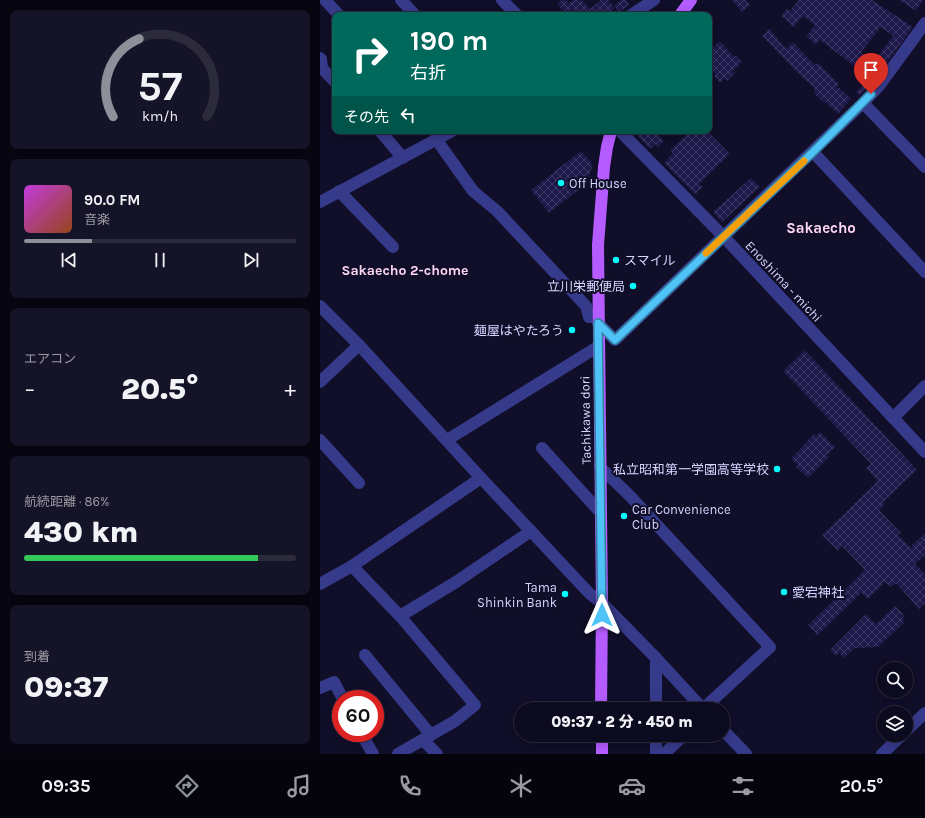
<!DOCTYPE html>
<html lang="ja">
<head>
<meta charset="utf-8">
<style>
	:root { --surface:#0c0a1e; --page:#151327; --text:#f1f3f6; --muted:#9a9aa4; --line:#2c2b3c; --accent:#8c9099 }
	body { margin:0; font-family:Karla,"Noto Sans JP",sans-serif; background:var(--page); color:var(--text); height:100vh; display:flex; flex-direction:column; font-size:15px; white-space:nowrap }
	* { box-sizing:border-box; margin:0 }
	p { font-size:13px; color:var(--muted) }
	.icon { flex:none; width:22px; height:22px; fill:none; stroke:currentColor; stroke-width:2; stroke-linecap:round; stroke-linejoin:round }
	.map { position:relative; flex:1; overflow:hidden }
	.side { display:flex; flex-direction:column; gap:10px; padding:10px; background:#070610; width:320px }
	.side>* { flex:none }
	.top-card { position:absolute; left:12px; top:12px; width:380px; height:122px; border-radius:8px; box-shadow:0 2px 10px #0003,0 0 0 1px var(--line); background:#00695c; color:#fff; overflow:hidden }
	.tools { position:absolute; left:557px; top:662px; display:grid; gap:8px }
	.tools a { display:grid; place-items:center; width:36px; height:36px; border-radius:50%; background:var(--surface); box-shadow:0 2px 10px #0003,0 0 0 1px var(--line); font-size:20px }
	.speed { position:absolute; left:12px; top:690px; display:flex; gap:8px; font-size:20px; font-weight:700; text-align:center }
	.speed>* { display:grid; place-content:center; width:52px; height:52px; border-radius:50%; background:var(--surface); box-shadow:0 2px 10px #0003,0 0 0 1px var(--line); line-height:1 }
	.speed .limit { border:6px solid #d22; background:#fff; color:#111 }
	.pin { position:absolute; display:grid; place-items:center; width:34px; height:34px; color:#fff; margin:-41px -17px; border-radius:50% 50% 50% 0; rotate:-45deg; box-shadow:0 0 4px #0007 }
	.pin .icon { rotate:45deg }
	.me { position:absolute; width:44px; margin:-22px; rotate:0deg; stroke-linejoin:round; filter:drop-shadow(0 0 3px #0008) }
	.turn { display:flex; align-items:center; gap:14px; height:84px; padding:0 12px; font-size:18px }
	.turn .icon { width:52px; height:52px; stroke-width:2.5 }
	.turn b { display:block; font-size:28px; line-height:34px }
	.then { display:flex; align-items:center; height:38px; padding:0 12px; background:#0003; gap:8px; font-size:15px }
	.big { font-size:30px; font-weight:800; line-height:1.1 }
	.side .tile { flex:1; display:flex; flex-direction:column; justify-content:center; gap:6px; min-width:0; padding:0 14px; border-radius:8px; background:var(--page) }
	.side .dial { align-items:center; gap:0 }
	.dial svg { height:104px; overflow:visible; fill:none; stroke:var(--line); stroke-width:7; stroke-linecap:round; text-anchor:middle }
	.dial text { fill:var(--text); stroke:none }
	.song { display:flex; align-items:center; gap:12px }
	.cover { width:48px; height:48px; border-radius:6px; background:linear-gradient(135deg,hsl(290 70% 55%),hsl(20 70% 35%)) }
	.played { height:4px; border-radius:2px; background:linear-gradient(90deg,var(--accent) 25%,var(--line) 25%) }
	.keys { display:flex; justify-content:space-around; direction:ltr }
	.heat { display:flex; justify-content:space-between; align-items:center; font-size:22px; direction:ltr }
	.charge { height:6px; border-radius:3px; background:linear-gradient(90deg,#34c759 86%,var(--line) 0) }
	.trip { position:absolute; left:194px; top:702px; width:216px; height:40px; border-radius:20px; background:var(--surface); box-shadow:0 2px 10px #0003,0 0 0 1px var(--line); font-weight:800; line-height:40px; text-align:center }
	.tabs { display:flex; height:64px; justify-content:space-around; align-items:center; background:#05040c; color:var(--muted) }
	.tabs .icon { width:28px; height:28px }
	.tabs .active { color:var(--accent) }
	.tabs b { font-size:18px; color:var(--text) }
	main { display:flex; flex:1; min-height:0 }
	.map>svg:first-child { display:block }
</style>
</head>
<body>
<main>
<section class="side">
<div class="tile dial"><svg viewBox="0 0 100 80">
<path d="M14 69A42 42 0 1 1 86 69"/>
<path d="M14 69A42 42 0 0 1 34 9" stroke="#8c9099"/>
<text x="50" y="56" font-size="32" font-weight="700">57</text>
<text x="50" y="72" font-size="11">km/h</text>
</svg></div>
<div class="tile">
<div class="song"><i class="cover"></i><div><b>90.0 FM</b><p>音楽</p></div></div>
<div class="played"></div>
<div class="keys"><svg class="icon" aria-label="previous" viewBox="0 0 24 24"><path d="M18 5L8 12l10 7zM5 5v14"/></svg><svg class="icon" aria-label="pause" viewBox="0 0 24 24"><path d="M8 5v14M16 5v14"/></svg><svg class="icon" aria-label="next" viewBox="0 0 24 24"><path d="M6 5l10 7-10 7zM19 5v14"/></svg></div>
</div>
<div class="tile"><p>エアコン</p>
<div class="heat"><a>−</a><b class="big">20.5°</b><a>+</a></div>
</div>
<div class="tile"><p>航続距離 · 86%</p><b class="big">430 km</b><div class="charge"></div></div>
<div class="tile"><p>到着</p><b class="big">09:37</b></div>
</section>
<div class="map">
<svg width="605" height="754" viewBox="0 0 605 754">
	<defs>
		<pattern id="building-cross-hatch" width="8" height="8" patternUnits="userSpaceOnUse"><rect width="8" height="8" fill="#1e194a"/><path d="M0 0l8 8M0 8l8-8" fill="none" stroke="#3e3a65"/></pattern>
	</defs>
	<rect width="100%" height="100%" fill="#100e28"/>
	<g fill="url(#building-cross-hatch)" fill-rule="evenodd">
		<path d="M241 0H246L249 3 253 0H262L270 9 281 0H288L295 8 286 15H257L252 9 246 14 237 4Z"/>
		<path d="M301 0H306L309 5 299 12 294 5Z"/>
		<path d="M412 0H426L430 5 422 12Z"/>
		<path d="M479 0H552L593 27 553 81 540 95 536 92 543 85 540 82 546 75 500 40 496 45 486 36 495 25 483 16 474 27 461 16 467 9 470 11ZM561 27 573 36 553 62 541 52Z"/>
		<path d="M579 0H603L596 11Z"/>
		<path d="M450 29 466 49 473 42 495 65 498 63 519 84 517 86 531 99 518 114 505 102 504 103 493 92 495 89 477 72 442 36Z"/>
		<path d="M400 41 414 57 416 56 422 62 413 71 415 73 407 81 405 78 400 83 394 76 396 75 389 68V51Z"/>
		<path d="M321 131H334L344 141 338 147 336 144 330 149 317 135Z"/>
		<path d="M371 131H387L410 154 379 184 383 187 375 194 344 163 353 153 350 150Z"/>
		<path d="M261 151 273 164 266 184 229 213 211 190Z"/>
		<path d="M431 178 440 187 402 222 393 212Z"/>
		<path d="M485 350 597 470 563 502 565 504 559 510 581 533 578 535 590 547 605 533V555L595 564 605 574V603L599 609 576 583 571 587 565 582 548 599 541 593 498 635 488 625 545 570 522 546 518 551 502 535 556 483 555 482 557 480 546 468 551 464 463 371Z"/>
		<path d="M500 432 515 447 507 455 509 457 488 478 476 467 478 465 471 459 494 434 496 436Z"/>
		<path d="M575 606 583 614 584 623 558 647 535 648 524 658 519 653 516 656 510 650 546 614 556 624Z"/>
	</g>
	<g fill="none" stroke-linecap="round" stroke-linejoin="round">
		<g stroke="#363a8a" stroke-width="12">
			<path d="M5 0 19 15"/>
			<path d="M81 0 95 15"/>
			<path d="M182 0 197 15"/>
			<path d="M311 15 334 0"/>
			<path d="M0 58 1 59 2 68 15 82"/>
			<path d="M543 103 605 167"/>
			<path d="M60 131 83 158"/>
			<path d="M300 131 404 237 605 452"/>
			<path d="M116 139 153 191 177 211 266 306 269 317H278"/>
			<path d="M493 152 605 272"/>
			<path d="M19 191 73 247"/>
			<path d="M0 202 132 131"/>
			<path d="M0 306 39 345 161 478 270 594 282 603 336 658 383 709"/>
			<path d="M278 323 295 340 543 103 559 86 605 23"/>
			<path d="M0 382 39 345"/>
			<path d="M573 418 605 386"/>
			<path d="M0 440 39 483"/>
			<path d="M127 440 279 346"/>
			<path d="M222 448 280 512"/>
			<path d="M280 467 310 496 450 647 383 709"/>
			<path d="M32 566 80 616 155 705 135 721 78 754"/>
			<path d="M0 584 32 566 161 478"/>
			<path d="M80 616 136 582 211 531"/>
			<path d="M45 655 111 735"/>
			<path d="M336 658V709"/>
			<path d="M0 688 14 682 23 699"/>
			<path d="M403 730 426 754"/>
			<path d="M586 731 605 713"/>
			<path d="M41 733 53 754"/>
			<path d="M336 735V754"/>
			<path d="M103 740 117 754"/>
			<path d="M344 754 364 735"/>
			<path d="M562 754 582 735"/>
		</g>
		<g stroke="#b45cff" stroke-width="12">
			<path d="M360 15 371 0"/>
			<path d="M281 709 282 603 278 245 284 167 287 147 291 131"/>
			<path d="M282 735V754"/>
		</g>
	</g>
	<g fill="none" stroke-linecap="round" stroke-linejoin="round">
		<defs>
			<path id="route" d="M282 615 278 323 295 340 493 152 551 94"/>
		</defs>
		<use href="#route" stroke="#337fa1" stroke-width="10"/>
		<use href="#route" stroke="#4fc3f7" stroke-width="7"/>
		<path stroke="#f59e0b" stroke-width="7" d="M386 253 484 161"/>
	</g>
	<g fill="#01fcff" stroke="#100e28" stroke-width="1.5">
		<circle cx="241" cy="183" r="4"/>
		<circle cx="296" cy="260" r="4"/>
		<circle cx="313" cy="286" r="4"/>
		<circle cx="252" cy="330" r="4"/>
		<circle cx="457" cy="469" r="4"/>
		<circle cx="304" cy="516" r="4"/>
		<circle cx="464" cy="592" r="4"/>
		<circle cx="245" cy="594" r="4"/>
	</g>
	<g text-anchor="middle" stroke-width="4" stroke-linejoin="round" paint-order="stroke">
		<g font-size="13" fill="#d6d5ff" stroke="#100e28" text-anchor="start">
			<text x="249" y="188">Off House</text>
			<text x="304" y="265">スマイル</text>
			<text x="305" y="291" text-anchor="end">立川栄郵便局</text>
			<text x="244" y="335" text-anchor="end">麺屋はやたろう</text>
			<text x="449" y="474" text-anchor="end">私立昭和第一学園高等学校</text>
			<text x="312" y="514">Car Convenience<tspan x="312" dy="15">Club</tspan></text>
			<text x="237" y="592" text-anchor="end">Tama<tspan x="237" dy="15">Shinkin Bank</tspan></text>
			<text x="472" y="597">愛宕神社</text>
		</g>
		<g font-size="13" fill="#d6d5ff" stroke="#100e28">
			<text transform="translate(464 281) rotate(47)" y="5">Enoshima - michi</text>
			<text transform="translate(265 420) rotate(-91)" y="5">Tachikawa dori</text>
		</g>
		<g font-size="14" font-weight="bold" fill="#ffd7f4" stroke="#100e28">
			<text x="85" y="275">Sakaecho 2-chome</text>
		</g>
		<g font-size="15" font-weight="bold" fill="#ffd7f4" stroke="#100e28">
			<text x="501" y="233">Sakaecho</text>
		</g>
	</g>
</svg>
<div class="tools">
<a><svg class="icon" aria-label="search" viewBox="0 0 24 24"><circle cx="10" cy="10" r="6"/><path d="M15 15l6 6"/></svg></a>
<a><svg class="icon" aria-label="layers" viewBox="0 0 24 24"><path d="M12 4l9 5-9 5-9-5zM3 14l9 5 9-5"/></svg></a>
</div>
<div class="speed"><div class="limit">60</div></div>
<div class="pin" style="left:551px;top:94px;background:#d93025"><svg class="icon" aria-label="arrive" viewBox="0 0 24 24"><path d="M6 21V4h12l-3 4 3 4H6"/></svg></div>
<svg class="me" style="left:282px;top:615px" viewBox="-20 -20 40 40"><path d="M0-17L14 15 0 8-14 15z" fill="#4fc3f7" stroke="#fff" stroke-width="4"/></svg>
<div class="trip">09:37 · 2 分 · 450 m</div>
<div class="top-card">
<div class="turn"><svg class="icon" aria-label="right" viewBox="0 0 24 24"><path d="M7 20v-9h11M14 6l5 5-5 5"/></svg><div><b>190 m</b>右折</div></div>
<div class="then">その先<svg class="icon" aria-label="left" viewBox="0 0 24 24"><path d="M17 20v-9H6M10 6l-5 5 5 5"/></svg></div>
</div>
</div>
</main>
<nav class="tabs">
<b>09:35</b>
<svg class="icon active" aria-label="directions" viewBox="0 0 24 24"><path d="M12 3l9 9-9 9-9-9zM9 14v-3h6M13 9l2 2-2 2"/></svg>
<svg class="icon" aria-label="music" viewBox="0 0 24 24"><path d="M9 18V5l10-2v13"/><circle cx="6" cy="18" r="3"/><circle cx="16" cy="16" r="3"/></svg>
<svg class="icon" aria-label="phone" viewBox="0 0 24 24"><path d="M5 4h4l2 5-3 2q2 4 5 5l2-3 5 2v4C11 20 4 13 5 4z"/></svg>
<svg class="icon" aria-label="climate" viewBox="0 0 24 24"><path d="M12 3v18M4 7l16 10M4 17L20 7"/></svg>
<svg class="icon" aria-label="car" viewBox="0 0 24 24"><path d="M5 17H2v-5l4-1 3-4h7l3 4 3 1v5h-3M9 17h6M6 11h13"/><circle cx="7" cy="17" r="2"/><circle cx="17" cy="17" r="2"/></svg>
<svg class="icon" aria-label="filters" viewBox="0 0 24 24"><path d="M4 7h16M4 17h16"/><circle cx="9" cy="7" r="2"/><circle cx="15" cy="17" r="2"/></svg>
<b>20.5°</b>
</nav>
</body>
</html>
